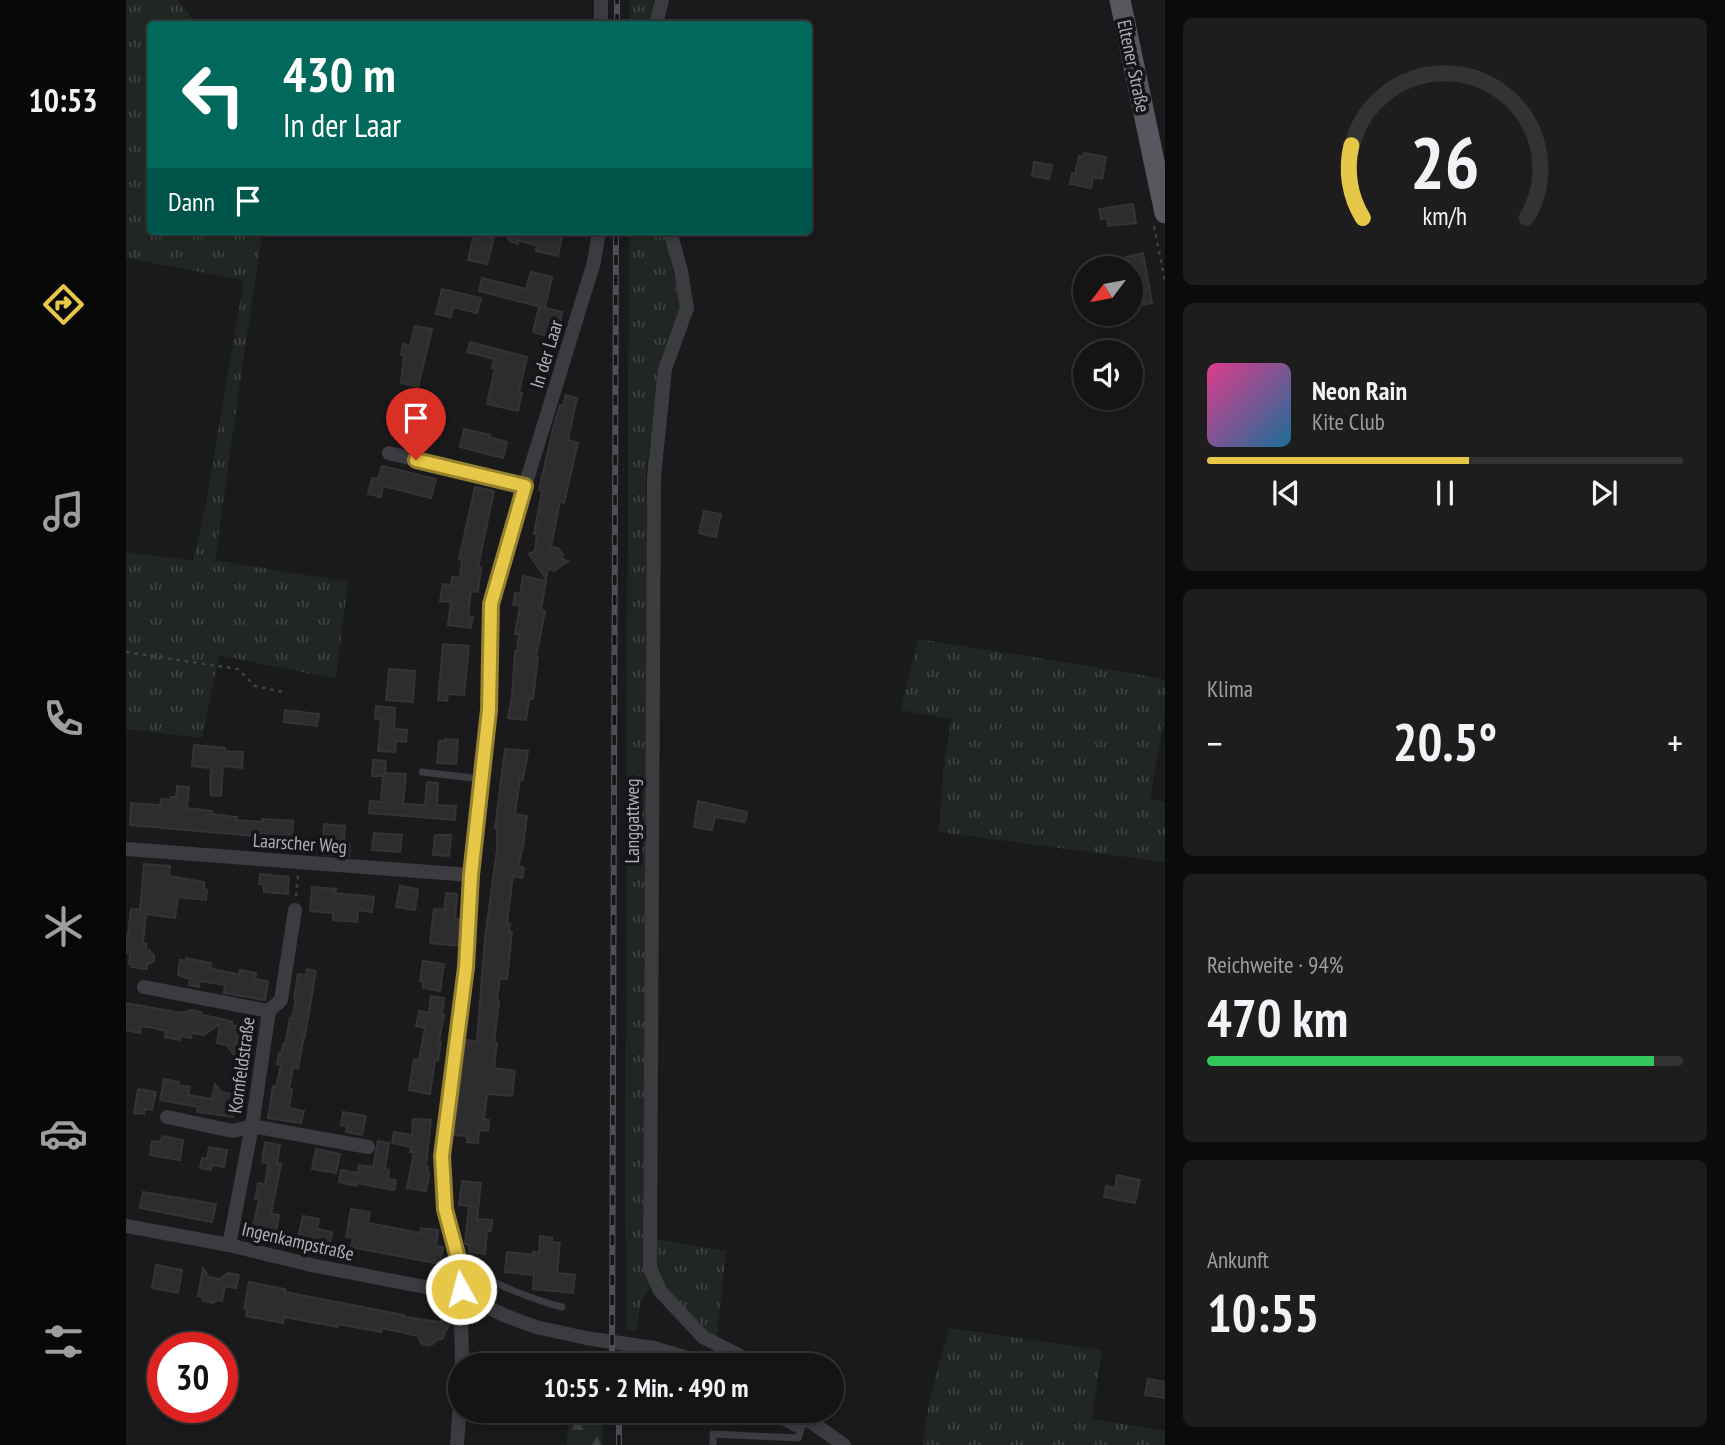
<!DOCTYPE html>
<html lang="de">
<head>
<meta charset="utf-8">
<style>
	:root { --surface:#141415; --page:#1d1d1e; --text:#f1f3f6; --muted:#9d9ea0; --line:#333334; --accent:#e6c748 }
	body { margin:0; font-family:"PT Sans Narrow",sans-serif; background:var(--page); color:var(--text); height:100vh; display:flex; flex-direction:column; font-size:26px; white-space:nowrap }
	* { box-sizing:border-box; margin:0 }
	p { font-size:23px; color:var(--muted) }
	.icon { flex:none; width:38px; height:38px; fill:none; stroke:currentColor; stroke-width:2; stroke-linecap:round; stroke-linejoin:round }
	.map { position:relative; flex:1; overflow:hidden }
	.panel { display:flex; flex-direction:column; gap:18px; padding:18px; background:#0b0b0c; width:560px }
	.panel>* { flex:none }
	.banner { position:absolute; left:21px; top:21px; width:665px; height:214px; border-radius:7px; box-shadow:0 4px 10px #0003,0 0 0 2px var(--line); background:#00695c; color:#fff; overflow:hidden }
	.needle { width:46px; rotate:238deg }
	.tools { position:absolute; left:947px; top:256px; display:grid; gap:14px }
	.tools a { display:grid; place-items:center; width:70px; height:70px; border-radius:50%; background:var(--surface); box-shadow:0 4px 10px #0003,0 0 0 2px var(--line); font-size:35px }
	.speed { position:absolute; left:21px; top:1332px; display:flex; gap:14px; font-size:35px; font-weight:700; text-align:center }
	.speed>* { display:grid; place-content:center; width:91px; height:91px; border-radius:50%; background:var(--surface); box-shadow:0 4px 10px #0003,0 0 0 2px var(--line); line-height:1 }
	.speed .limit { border:10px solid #d22; background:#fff; color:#111 }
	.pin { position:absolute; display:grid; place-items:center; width:60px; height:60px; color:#fff; margin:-72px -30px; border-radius:50% 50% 50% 0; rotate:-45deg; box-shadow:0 0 7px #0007 }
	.pin .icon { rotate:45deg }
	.me { position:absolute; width:77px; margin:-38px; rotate:353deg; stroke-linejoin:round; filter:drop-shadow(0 0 5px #0008) }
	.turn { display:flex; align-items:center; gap:24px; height:147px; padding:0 21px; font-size:32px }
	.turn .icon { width:91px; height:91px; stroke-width:2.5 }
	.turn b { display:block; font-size:49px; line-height:60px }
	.then { display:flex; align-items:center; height:66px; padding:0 21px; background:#0003; gap:14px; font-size:26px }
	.big { font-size:52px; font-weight:600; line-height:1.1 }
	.panel .card { flex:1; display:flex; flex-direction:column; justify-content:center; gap:10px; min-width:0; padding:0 24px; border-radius:10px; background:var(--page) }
	.panel .dial { align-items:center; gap:0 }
	.dial svg { height:182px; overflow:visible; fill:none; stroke:var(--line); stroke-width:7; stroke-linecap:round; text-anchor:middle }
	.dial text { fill:var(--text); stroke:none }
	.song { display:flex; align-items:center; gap:21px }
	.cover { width:84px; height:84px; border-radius:10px; background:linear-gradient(135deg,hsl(330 70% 55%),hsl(200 70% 35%)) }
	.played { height:7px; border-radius:4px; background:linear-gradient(90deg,var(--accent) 55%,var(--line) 55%) }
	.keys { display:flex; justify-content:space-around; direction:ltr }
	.heat { display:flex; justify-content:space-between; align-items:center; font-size:38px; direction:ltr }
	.charge { height:10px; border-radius:5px; background:linear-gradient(90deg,#34c759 94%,var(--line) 0) }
	.trip { position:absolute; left:322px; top:1353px; width:396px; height:70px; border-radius:35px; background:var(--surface); box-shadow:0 4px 10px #0003,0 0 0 2px var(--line); font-weight:600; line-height:70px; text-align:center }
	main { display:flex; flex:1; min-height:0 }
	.menu { display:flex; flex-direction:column; width:126px; justify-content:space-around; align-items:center; background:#080808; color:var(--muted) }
	.menu .icon { width:49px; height:49px }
	.menu .active { color:var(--accent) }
	.menu b { font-size:32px; color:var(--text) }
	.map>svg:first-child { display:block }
</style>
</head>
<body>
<main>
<nav class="menu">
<b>10:53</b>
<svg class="icon active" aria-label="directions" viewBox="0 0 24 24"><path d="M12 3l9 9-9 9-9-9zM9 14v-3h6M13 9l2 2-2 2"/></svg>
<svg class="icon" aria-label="music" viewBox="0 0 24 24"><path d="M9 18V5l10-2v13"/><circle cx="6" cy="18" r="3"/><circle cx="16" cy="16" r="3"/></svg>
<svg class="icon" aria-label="phone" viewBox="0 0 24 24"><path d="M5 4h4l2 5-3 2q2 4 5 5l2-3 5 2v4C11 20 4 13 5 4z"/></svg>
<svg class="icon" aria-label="climate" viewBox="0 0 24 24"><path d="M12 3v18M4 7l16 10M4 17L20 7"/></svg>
<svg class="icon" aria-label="car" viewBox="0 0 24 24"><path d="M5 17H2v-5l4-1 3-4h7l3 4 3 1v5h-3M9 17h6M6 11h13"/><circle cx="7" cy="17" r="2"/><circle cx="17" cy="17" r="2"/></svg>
<svg class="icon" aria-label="filters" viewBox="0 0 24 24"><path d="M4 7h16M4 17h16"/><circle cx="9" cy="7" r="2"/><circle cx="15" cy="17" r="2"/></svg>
</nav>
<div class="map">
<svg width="1039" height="1445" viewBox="0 0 1039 1445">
	<defs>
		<pattern id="grass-tufts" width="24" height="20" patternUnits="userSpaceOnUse" patternTransform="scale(1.75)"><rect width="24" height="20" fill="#202722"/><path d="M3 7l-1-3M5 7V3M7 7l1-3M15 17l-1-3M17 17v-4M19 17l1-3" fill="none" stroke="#3e4440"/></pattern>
		<pattern id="forest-firs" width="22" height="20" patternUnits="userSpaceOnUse" patternTransform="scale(1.75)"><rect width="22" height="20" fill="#202722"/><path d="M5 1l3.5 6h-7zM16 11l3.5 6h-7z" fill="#3e4440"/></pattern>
	</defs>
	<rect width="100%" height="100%" fill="#1a1a1c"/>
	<g fill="url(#grass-tufts)">
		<path d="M0 0H52L70 24H24V231H137L117 361 89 560 222 582 210 679 93 655 76 738 0 729V552L67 561 79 509 118 280 0 258Z"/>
		<path d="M504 0H528L523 24H504Z"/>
		<path d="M503 231H538L555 309 534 360 520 471 521 615 517 1237 600 1251 591 1336 582 1334 525 1287 515 1302 510 1330 501 1329 499 1195Z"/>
		<path d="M792 639 1000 672 1039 680V716L1024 798 1039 802V862L813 832 817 772 825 719 774 710Z"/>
		<path d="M823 1328 976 1350 966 1419 1039 1431V1445H796L804 1398Z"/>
	</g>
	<path fill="url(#forest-firs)" d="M442 1411H476V1445H441Z"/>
	<g fill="#2d2d30" stroke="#343437" stroke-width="2">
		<path d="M958 153 980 157 976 179 967 177 965 188 944 184 946 173 949 174 953 156 957 157Z"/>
		<path d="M908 162 926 165 923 179 906 176Z"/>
		<path d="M1007 204 1010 223 982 226 981 218 975 219 973 209Z"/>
		<path d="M372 231H432L437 232 432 256 410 251 411 246 392 240V244L384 241 380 235 372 233Z"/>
		<path d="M348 234 368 238 361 264 342 260Z"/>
		<path d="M1017 253 1026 303 1010 306 1009 300 1006 301 1004 294V266L1002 267 1000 257Z"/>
		<path d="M405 272 426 277 419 308 436 312 434 323 428 322 425 337 407 332 413 307H415L353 291 356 278 400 289Z"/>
		<path d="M316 289 355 298 351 313 327 307 325 317 310 314Z"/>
		<path d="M289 326 306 329 292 387 275 383 278 356 275 355 277 344 284 346Z"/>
		<path d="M344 342 401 357 393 393H396L392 411 361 404 369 368H366L368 359 341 352Z"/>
		<path d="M440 395 451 398 442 440 452 443 438 503 434 501 425 547 432 548 437 555 436 559 442 561 428 571 422 569 420 579 403 554 409 551 411 534H408L416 491 413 490 428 425 434 405 437 406Z"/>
		<path d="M280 406 298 411 296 419 309 422 303 446 284 442 288 425 276 422Z"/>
		<path d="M338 429 364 435 363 437 381 442 377 458 334 447Z"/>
		<path d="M256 466 310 479 305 498 257 486 255 497 242 494 246 478 252 479Z"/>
		<path d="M349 487 368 491 352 567 355 568 352 592 345 591 342 616 347 617 345 628 322 625 325 602 314 601 317 584 325 585 326 577 334 578 336 559H333Z"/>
		<path d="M578 511 595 514 590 537 573 533Z"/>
		<path d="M397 576 420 581 415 610 419 611 410 657H412L407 699H403L400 720 382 718 386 697 389 651H391L393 634H389L394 606 387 605 389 593 394 594Z"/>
		<path d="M317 644 343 646 338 695 322 694 321 701 312 700Z"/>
		<path d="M263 669 289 671 287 702 260 700Z"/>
		<path d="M250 706 269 708 268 729 281 730 280 742 270 741 269 752 252 751 255 720 249 719Z"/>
		<path d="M159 710 193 714 191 726 158 722Z"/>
		<path d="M319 739 332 740 330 764 311 763 313 741H319Z"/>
		<path d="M68 745 99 748V751L117 752 116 768 97 766 95 796 85 795V790L84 789 85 768 66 766Z"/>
		<path d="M379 749 402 751 397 780 394 779 389 814 401 816 397 847 392 866 398 868 396 878 387 876 381 923 384 924 383 932H386L381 979 374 978 371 1000 373 1001 368 1043H371L368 1068 389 1071 386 1096 361 1094 358 1119 363 1120 362 1131 353 1130 352 1143 341 1142V1136L328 1135 340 1040 351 1041 359 938 371 850V828H369Z"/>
		<path d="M247 760 260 761 259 773 280 774 277 804 299 805 301 782 312 783 311 805 330 806 329 820 243 813 244 801 255 802 257 776H246Z"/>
		<path d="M51 786 63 787 61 808 86 811 85 814 111 817 110 820 136 822V819L167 821 166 839 4 825 5 803 34 805 35 799 45 800V797H50Z"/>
		<path d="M572 801 621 812 619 822 589 817 586 830 568 827Z"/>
		<path d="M198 824 219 826 218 843 224 844 223 856 196 854Z"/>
		<path d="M248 833 276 835 274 852 246 850Z"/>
		<path d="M309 835H325L323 856 307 855Z"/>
		<path d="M18 864 44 866 43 876 78 882V889L81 890 80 900 52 897 49 918 20 914 17 943 20 944V949L23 950 28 955V961L21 965V969L5 967 6 964H3L4 954 0 953V936H2L5 909 14 910Z"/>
		<path d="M134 874 163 877 162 894 138 892V885L133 884Z"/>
		<path d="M274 886 292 889 289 910 270 907Z"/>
		<path d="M186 887 210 889 209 893 248 897 246 912 232 910 231 922 207 920V913L184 911Z"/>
		<path d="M320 893 331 894 329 919H333L332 946 304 943 308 909 318 910Z"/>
		<path d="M60 958 85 963 84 968 89 969V970L113 974 114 970 130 973 129 979 142 981 139 1000 98 993 99 985 74 981 73 987 63 985 64 979 52 975 54 960 60 961Z"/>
		<path d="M297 961 318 964 314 991 297 988V982L294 981Z"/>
		<path d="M181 969 190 971 179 1036H178L172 1068 167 1067 163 1089H166L163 1108 178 1111 175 1123 142 1118 147 1086 150 1087 153 1074 155 1065 151 1064 153 1053 155 1054 157 1044H159L164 1018 166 1019 170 998H168L172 974 180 975Z"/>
		<path d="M305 996 318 998 316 1015H318L313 1041 315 1042 312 1061 309 1060 304 1094 283 1090 288 1059 293 1060 299 1028 290 1026 293 1011 303 1013Z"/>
		<path d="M0 1003 55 1013 65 1010 75 1012 77 1015 100 1020 106 1022V1025L120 1028 118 1038 112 1037 108 1055 101 1045 91 1043 94 1024 78 1035 66 1033 65 1038 55 1036 54 1040 39 1037 40 1031 28 1028 15 1026 14 1033 0 1030Z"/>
		<path d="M38 1079 53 1082 52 1085 64 1087 62 1095 86 1099 89 1084 95 1092 104 1094 109 1092 120 1094 118 1107 109 1106 107 1117 71 1112 72 1107 34 1100Z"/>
		<path d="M12 1089 30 1092 26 1110 19 1109 18 1114 8 1113Z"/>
		<path d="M217 1112 240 1116 236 1135 220 1132 221 1126 215 1125Z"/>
		<path d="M287 1119 305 1120 300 1166 302 1167 301 1174H303L300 1191 281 1188 288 1152H284L285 1147 266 1143 268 1132 286 1135Z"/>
		<path d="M36 1136 57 1140 54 1160 24 1155 26 1141 35 1142Z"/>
		<path d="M252 1141 263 1143 259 1169 263 1170 262 1179 270 1180 268 1190 230 1183V1186L213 1182 215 1170 232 1173 233 1165 247 1167Z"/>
		<path d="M139 1142 154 1145 151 1163 155 1164 145 1214 153 1215 150 1232 127 1228 133 1199H129L132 1183 139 1185 142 1164 136 1162Z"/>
		<path d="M83 1147 101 1150 98 1167 86 1165 85 1170 74 1168 76 1158 81 1159Z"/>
		<path d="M190 1149 214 1154 210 1173 186 1169Z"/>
		<path d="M991 1175 1014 1180 1009 1203 978 1197 980 1186 989 1188Z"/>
		<path d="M336 1181 355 1183 351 1219 366 1220 365 1231H361L359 1254 343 1252V1245L339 1244 343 1206 333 1205Z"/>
		<path d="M17 1192 90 1204 86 1222 14 1208Z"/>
		<path d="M225 1209 244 1212 242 1223 294 1233 295 1228 312 1230 310 1246 317 1247 314 1264 225 1247 227 1238 220 1237Z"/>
		<path d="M177 1216 193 1219 191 1229 206 1232 204 1243 172 1237Z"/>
		<path d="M414 1236 426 1238V1242L434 1243 431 1273 449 1275 447 1293 407 1289 408 1275 379 1272 381 1252 407 1255V1252L413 1253Z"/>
		<path d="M30 1265 56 1270 52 1293 26 1288Z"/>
		<path d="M77 1268 83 1277 93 1279 102 1273 113 1275 110 1288 99 1286 96 1301 92 1300 87 1303 77 1301 76 1297 72 1296Z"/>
		<path d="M123 1282 159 1289V1292L278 1315V1317L313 1322 317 1319 321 1320 323 1324 322 1328 319 1331 317 1338 314 1340 311 1339 307 1344 301 1346 295 1343 292 1336 256 1328 255 1332 212 1324V1327L158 1317 157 1323 120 1316 121 1309 118 1308Z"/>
		<path d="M1022 1379 1039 1382V1398L1019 1395Z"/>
	</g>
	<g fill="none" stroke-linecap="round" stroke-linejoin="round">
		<g stroke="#414247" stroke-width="2.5" stroke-dasharray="3.5 5" stroke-linecap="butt">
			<path d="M1028 226 1039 281"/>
			<path d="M0 652 112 669 129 686 157 692"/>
			<path d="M170 896 172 875"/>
		</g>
		<g stroke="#3b3b40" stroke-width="7">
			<path d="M296 772 355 779"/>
			<path d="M334 1266C367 1282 400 1298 436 1307"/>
			<path d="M635 1410 670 1429 674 1424"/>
			<path d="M587 1445V1434L672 1438 679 1418"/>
		</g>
		<g stroke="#3b3b40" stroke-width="14">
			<path d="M475 24V0"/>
			<path d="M530 24 536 0"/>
			<path d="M544 231 555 271 561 308 539 369 528 477 524 1268 534 1291 577 1337 632 1365"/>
			<path d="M263 453 399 486"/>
			<path d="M0 849 345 875"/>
			<path d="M18 987 143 1011 126 1126 103 1245"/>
			<path d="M143 1011 155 1000 169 910"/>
			<path d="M41 1117 107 1131 126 1126 242 1147"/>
			<path d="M0 1226 103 1245 185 1265 335 1294 380 1316 410 1327 460 1338 528 1348 585 1365"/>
			<path d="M336 1365 334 1266 319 1209 316 1156 340 967 345 875 363 710 365 604 399 486 468 262 473 231"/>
			<path d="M668 1410 718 1445"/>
			<path d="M331 1445 334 1403"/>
		</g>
		<path stroke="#57585f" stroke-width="21" d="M994 0 1039 213"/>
		<defs>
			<g id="rail">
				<path d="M491 24V0"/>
				<path d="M486 1365 490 231"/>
				<path d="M493 1445V1410"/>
			</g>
		</defs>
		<use href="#rail" stroke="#4e4f55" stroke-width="6"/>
		<use href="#rail" stroke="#151517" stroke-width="3.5" stroke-dasharray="10" stroke-linecap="butt"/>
	</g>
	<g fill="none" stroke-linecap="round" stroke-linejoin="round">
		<defs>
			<path id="route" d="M290 460 399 486 365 604 363 710 345 875 340 967 316 1156 319 1209 334 1266 335 1289"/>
		</defs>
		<use href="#route" stroke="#96812f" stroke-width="18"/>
		<use href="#route" stroke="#e6c748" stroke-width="12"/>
	</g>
	<g text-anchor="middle" stroke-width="7" stroke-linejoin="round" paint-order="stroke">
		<g font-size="19" fill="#adafba" stroke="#151517">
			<text transform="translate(1008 66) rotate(78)" y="7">Eltener Straße</text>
			<text transform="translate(420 354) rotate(-73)" y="7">In der Laar</text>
			<text transform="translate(506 821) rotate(-90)" y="7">Langgattweg</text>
			<text transform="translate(174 843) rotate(4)" y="7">Laarscher Weg</text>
			<text transform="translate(115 1065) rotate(-82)" y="7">Kornfeldstraße</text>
			<text transform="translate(172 1241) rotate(13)" y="7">Ingenkampstraße</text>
		</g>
	</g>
</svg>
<div class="tools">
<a><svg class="needle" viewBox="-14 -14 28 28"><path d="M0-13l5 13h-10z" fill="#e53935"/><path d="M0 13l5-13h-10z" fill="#9d9ea0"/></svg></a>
<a><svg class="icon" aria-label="sound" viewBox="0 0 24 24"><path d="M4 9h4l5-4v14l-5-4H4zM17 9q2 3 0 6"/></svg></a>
</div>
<div class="speed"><div class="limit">30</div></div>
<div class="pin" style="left:290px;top:460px;background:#d93025"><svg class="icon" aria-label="arrive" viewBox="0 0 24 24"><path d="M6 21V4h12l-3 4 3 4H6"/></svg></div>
<svg class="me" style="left:335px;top:1289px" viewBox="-20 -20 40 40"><circle r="17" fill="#e6c748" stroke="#fff" stroke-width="3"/><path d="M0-11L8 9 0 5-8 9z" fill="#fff"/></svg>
<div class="trip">10:55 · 2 Min. · 490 m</div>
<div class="banner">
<div class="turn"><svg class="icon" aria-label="left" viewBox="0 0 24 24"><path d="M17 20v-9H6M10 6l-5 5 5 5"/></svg><div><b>430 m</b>In der Laar</div></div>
<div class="then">Dann<svg class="icon" aria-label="arrive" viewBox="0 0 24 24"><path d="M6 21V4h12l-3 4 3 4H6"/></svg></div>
</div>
</div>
<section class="panel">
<div class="card dial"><svg viewBox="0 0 100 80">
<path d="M14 69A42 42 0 1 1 86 69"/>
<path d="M14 69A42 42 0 0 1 9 37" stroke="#e6c748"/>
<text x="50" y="56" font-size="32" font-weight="700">26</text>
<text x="50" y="72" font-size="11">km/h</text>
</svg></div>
<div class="card">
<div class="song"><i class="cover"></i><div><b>Neon Rain</b><p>Kite Club</p></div></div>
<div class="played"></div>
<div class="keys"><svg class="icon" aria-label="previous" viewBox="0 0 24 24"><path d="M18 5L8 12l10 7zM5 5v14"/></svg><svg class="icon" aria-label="pause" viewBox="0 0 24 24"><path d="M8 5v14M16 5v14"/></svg><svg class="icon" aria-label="next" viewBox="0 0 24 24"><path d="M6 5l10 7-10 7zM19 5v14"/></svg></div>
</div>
<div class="card"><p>Klima</p>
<div class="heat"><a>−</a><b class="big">20.5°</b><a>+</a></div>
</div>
<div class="card"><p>Reichweite · 94%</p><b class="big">470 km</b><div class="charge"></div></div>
<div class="card"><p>Ankunft</p><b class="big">10:55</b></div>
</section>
</main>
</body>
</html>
